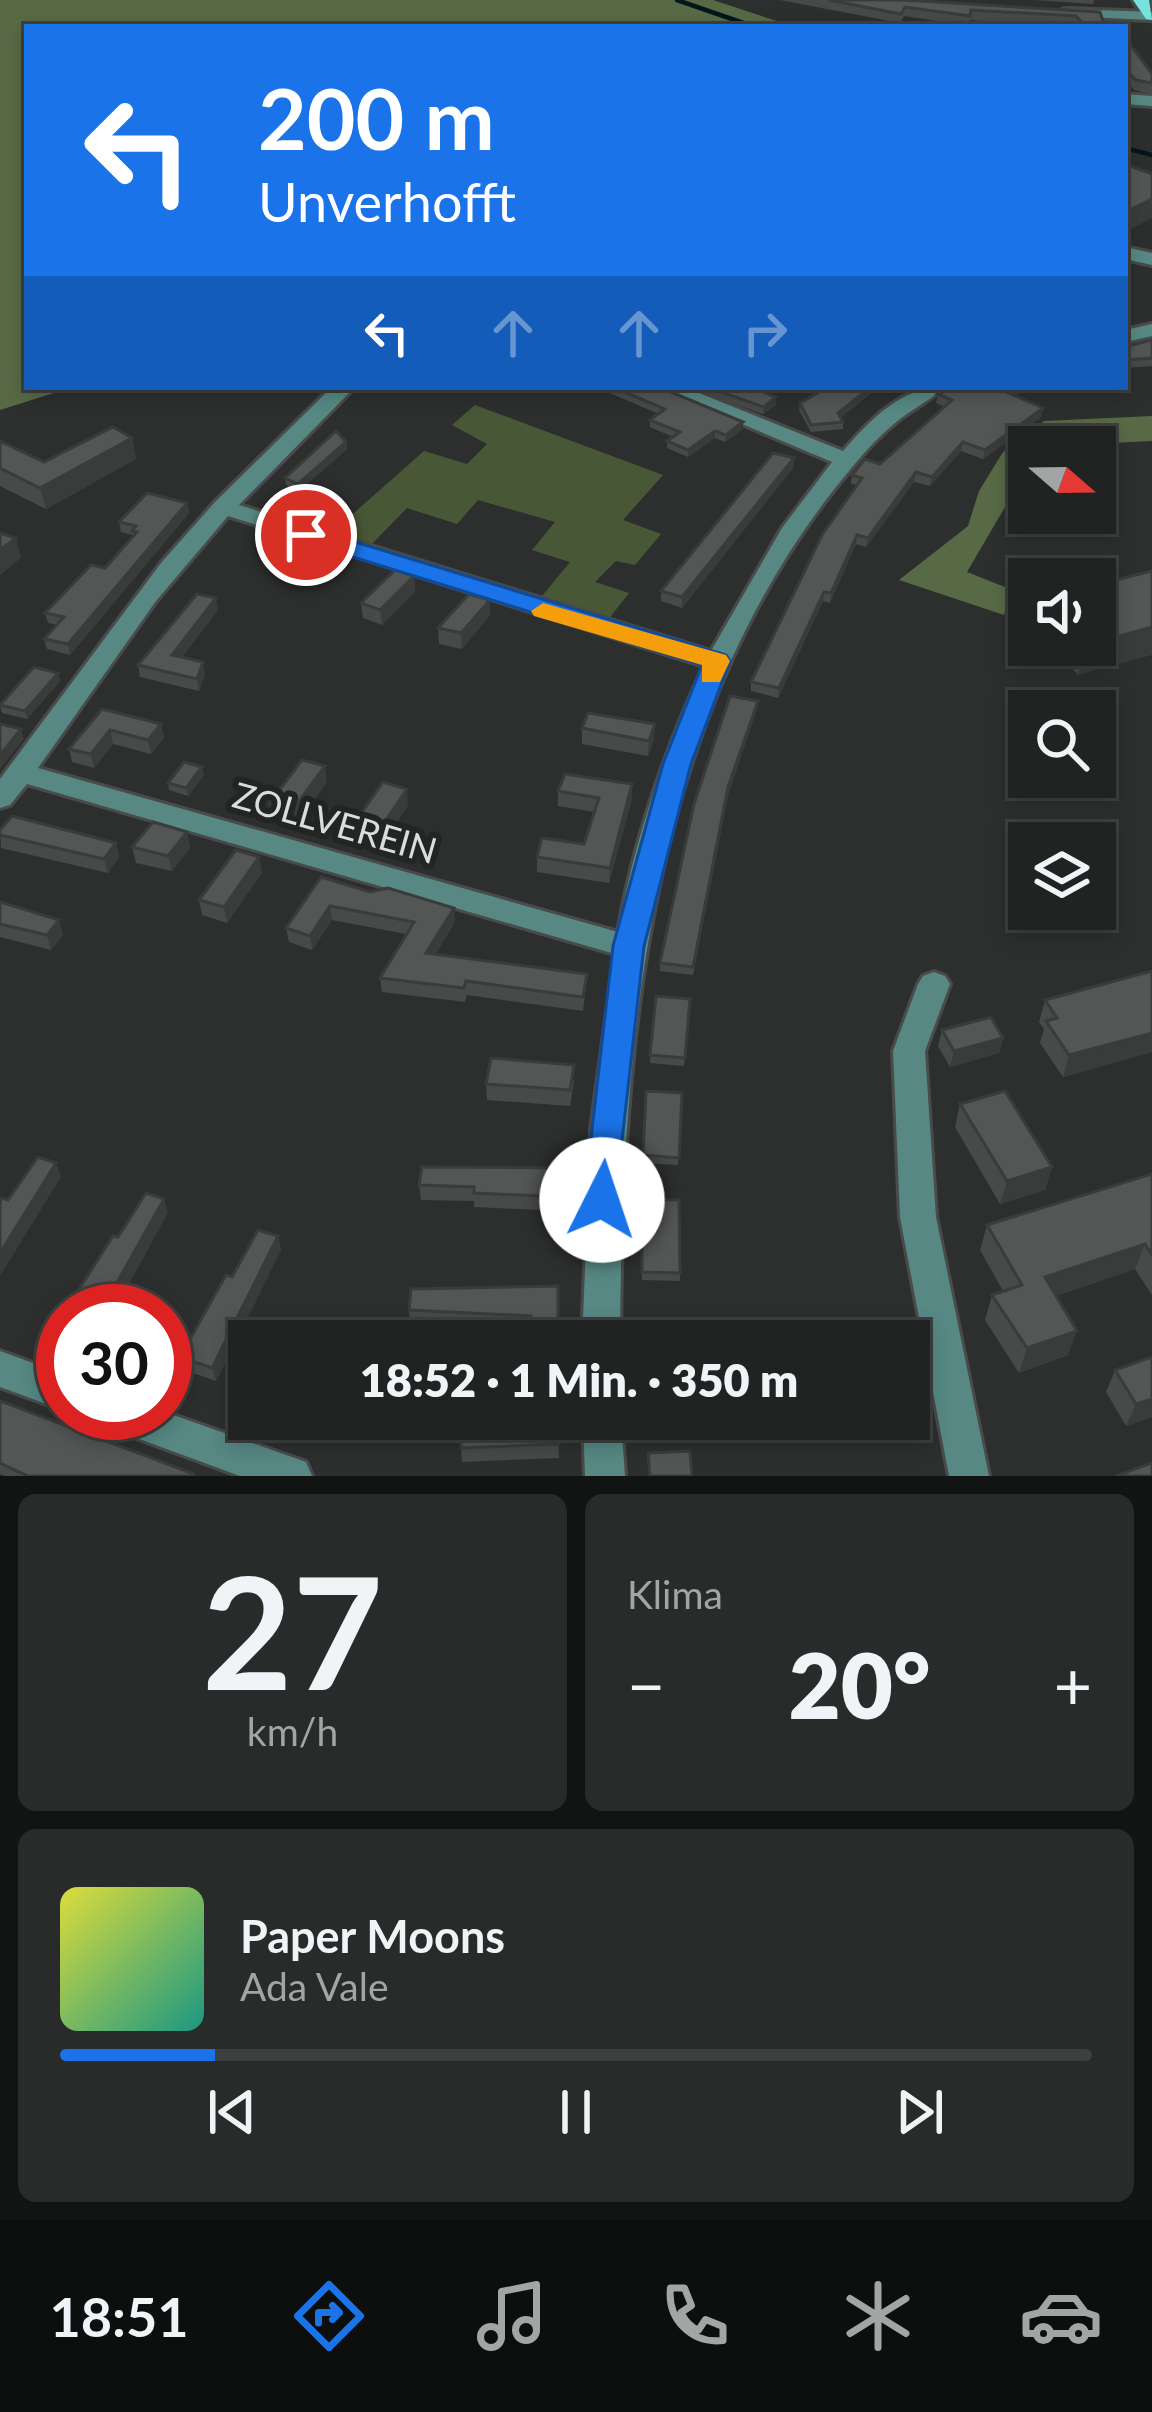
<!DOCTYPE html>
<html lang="de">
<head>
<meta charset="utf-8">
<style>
	:root { --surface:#212322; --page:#292b2a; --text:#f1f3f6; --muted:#a2a4a5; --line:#3e4040; --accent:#1a73e8 }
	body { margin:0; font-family:Lato,sans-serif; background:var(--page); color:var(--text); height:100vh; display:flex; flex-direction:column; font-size:45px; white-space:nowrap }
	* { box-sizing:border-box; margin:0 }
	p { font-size:39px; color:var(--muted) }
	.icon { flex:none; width:66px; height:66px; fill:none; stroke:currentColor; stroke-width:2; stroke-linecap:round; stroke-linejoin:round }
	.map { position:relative; height:1476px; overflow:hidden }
	.panel { display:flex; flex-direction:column; gap:18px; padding:18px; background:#121313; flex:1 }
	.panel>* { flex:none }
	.banner { position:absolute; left:24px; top:24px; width:1104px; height:366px; border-radius:0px; box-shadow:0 6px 18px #0003,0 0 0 3px var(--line); background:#1a73e8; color:#fff; overflow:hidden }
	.needle { width:78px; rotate:110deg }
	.controls { position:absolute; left:1008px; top:426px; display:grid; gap:24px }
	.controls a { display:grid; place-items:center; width:108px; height:108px; border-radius:0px; background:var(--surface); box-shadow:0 6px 18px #0003,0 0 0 3px var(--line); font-size:60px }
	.speed { position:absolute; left:36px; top:1284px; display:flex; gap:24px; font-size:60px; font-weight:700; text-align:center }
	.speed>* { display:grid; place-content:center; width:156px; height:156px; border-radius:50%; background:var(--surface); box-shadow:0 6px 18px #0003,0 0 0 3px var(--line); line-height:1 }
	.speed .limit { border:18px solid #d22; background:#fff; color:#111 }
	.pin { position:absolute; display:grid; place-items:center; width:102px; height:102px; color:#fff; margin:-51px; border:6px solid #fff; border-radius:50%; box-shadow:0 3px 12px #0007 }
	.me { position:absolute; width:132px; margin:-66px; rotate:4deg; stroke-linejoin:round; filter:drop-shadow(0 0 9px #0008) }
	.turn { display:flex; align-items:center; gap:42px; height:252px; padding:0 36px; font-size:54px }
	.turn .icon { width:156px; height:156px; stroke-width:2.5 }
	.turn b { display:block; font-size:84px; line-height:102px }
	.lanes { display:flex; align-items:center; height:114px; padding:0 36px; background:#0003; justify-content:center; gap:60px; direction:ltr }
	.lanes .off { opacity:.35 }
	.big { font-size:90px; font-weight:800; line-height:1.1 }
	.panel .tile { flex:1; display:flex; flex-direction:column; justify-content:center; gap:18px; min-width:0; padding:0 42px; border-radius:18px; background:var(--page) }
	.panel .dial { align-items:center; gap:0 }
	.dial b { font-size:156px; line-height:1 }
	.song { display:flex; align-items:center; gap:36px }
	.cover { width:144px; height:144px; border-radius:18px; background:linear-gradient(135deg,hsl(60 70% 55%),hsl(170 70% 35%)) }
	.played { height:12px; border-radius:6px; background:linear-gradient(90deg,var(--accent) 15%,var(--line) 15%) }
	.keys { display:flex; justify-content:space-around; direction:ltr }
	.heat { display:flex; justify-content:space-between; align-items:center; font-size:66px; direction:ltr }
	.panel .tiles { flex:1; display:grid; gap:18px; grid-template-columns:1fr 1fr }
	.tile:last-child { grid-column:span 2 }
	.trip { position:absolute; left:228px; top:1320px; width:702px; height:120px; border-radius:0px; background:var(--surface); box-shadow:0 6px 18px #0003,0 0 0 3px var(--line); font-weight:800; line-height:120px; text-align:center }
	.tabs { display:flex; height:192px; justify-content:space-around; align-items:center; background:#0d0e0e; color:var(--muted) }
	.tabs .icon { width:84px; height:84px }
	.tabs .selected { color:var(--accent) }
	.tabs b { font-size:54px; color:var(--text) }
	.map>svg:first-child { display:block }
</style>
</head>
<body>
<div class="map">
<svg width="1152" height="1476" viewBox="0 0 1152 1476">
	<rect width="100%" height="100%" fill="#2c2f2e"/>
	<path fill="#485837" d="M475 405 663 475 623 520 661 534 635 565 616 561 595 582 629 593 607 621 537 602 570 562 532 550 555 522 478 500 457 524 407 508 368 548 329 535 424 451 467 464 487 444 452 425Z"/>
	<g fill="#576945">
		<path d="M0 0H713L795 27H379L369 22 358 27H27V387H73L0 410Z"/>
		<path d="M1152 416V441L1029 447V466L967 572 1010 589 1004 615 899 580 968 526 979 491 1003 452 1044 421Z"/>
	</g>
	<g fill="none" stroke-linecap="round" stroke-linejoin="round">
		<g stroke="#00181c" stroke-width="4.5">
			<path d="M677 0 755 27"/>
			<path d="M1125 148 1152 155"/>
		</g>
		<defs>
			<g id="minor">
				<path d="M1067 9 1152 12V20L1062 16V10Z"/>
				<path d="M1125 94 1152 96V106L1125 104Z"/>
				<path d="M1125 247 1152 253V265L1125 259Z"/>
				<path d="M1152 324V336L1125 342V330Z"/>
				<path d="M332 387H355L239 505 711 651 782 528 832 462 654 387H684L843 451C870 420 901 387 944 387 931 400 914 408 900 419 881 434 864 452 849 471 647 713 622 1039 620 1341H582L591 1129 615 954 27 784 10 805 0 808V779L161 563 215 502ZM228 516 704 666C665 750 634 840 618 932L38 768 156 601Z"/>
				<path d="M934 972 945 976 950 984 925 1051 936 1217 989 1476H949L900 1217 893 1051 918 984 923 976Z"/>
				<path d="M0 1351 63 1374V1410L0 1387Z"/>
				<path d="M165 1412 306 1462 312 1476H240L104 1426 99 1413Z"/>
				<path d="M583 1419H621L625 1476H585Z"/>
			</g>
			<path id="major" d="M1133 0H1149L1152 20 1146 19Z"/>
		</defs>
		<use href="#minor" stroke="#484b4a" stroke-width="6"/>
		<use href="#major" stroke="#484b4a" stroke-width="6"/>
		<use href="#minor" fill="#578884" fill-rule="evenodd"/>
		<use href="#major" fill="#76e2db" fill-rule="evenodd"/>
	</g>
	<g fill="#474a48">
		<path d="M780 0H903L1100 12 1105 27H1075L970 20 969 26 904 16 900 23Z"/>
		<path d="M1033 0H1094L1093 4Z"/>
		<path d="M1125 37 1152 74V94L1134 90 1125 81Z"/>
		<path d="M1152 340V366L1125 368V343L1128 346Z"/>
		<path d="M607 387H659L743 422V429L725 442 715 438 688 457 667 448V441L673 437 650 427V420L659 414 607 392Z"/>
		<path d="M685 387H751L776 405 763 414Z"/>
		<path d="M828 387H879L841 417 843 422V429L811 432 799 410 800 403Z"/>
		<path d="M938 394 1013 395 1043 408 1041 417 983 459 961 451 930 486 914 482 866 547 856 544 830 603 823 601 778 698 751 691V682L857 485 851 484 852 475 880 464 945 407 936 403Z"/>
		<path d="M132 438 136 459 46 509 0 486V441L44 462Z"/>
		<path d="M346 442 347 449 299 491 286 485 285 478Z"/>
		<path d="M794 458 793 468 682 608 661 601V591Z"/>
		<path d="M187 503 189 513 70 655 47 649 44 639 57 625 48 623 45 613 105 568 133 535 121 532 119 522Z"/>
		<path d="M414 576 415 592 382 625 363 618 361 603Z"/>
		<path d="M218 610 182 657 205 675 199 691 140 677 138 665Z"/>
		<path d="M490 615 462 649 439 644 438 628Z"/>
		<path d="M1050 645H1095L1078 675Z"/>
		<path d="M58 673 60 681 27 719 2 713 0 705Z"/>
		<path d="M102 709 161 724 164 738 151 754 113 744 94 768 72 762 69 749Z"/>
		<path d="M757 709 728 795 693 975 660 971V963Z"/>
		<path d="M655 724 654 740 648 756 582 744V728Z"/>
		<path d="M204 775 188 796 169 790 168 783Z"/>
		<path d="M327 782 295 826 271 820 269 804Z"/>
		<path d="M558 791 632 799 609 883 537 872V857L584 844 595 812 558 806Z"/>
		<path d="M408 805 378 851 353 844 351 828Z"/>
		<path d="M0 830 116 843 119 857 108 873 1 848Z"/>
		<path d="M187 832 190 848 172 871 136 863 132 847Z"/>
		<path d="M262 873 227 923 202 915 199 900Z"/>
		<path d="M321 877 455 922 435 955 587 974 583 1011 467 995 465 1002 382 992 380 978 406 934 332 920 312 950 289 942 286 928Z"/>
		<path d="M0 902 63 935 51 950 0 937Z"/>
		<path d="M1152 971V1052L1063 1077 1040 1043 1044 1029 1039 1022 1045 1000Z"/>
		<path d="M656 996 690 999 684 1066 650 1063Z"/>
		<path d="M942 1030 1003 1038 999 1053 950 1067 938 1046Z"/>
		<path d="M574 1080 570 1106 487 1100 486 1084Z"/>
		<path d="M646 1091 682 1093 678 1165 642 1163Z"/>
		<path d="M960 1104 1052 1167 1045 1190 1000 1204 955 1127Z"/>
		<path d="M563 1168 561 1211 474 1207V1201L421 1200 419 1185Z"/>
		<path d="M1152 1174V1295L1135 1269 1056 1296 1068 1355 1019 1373 985 1320 992 1295 1003 1291 980 1250 987 1225Z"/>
		<path d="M642 1199 679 1200 680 1281 642 1280Z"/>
		<path d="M278 1236 281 1250 216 1381 184 1370 180 1357 232 1277Z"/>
		<path d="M558 1286 531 1329 410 1323 409 1310Z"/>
		<path d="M1115 1370 1152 1417 1126 1426 1106 1392Z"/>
		<path d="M0 1401 195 1476H5L0 1474Z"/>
		<path d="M437 1419V1428L403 1430 402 1422Z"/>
		<path d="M558 1419 559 1458 462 1462 461 1448Z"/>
	</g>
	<g fill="#3a3c3b">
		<path d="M1152 199V218L1125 232V212Z"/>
		<path d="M871 387H879L837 420 838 413Z"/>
		<path d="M1013 387H1041L1000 399 1002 390Z"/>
		<path d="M776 397V405L763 414 764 407Z"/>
		<path d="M1043 408 1041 417 983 459 985 450Z"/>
		<path d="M743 422V429L725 442 726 435Z"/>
		<path d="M715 431V438L688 457V450Z"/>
		<path d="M132 438 136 459 46 509 40 488Z"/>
		<path d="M346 442 347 449 299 491 298 484Z"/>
		<path d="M963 442 961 451 930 486 932 477Z"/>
		<path d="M794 458 793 468 682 608V597Z"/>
		<path d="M916 472 914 482 866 547 868 538Z"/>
		<path d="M187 503 189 513 70 655 68 644Z"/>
		<path d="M857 535 856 544 830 603 831 593Z"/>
		<path d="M16 538 21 558 0 575V550Z"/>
		<path d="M414 576 415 592 382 625 380 610Z"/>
		<path d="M824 592 823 601 778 698 779 688Z"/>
		<path d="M216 598 218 610 174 667 172 655Z"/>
		<path d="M490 600V615L462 649 461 633Z"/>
		<path d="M1152 627V655L1078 675 1086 645H1095V643Z"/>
		<path d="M203 662 205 675 199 691 197 679Z"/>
		<path d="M58 673 60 681 27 719 25 711Z"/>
		<path d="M758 701 757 709 728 795 693 975 728 787Z"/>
		<path d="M161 724 164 738 151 754 148 740Z"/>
		<path d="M655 724 654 740 648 756 649 741Z"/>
		<path d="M21 729 24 739 0 769V755Z"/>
		<path d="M110 730 113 744 94 768 91 754Z"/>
		<path d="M325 766 327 782 295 826 292 811Z"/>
		<path d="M202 767 204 775 188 796 186 788Z"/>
		<path d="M632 784V799L609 883 610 868Z"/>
		<path d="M407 789 408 805 378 851 376 835Z"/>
		<path d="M187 832 190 848 172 871 168 856Z"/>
		<path d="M116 843 119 857 108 873 104 859Z"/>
		<path d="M259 857 262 873 227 923 224 907Z"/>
		<path d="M330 906 332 920 312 950 310 936Z"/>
		<path d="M454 908 455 922 428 967 426 953Z"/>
		<path d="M59 920 63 935 51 950 47 935Z"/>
		<path d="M1152 1033V1052L1063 1077 1069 1055Z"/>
		<path d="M1003 1038 999 1053 950 1067 954 1051Z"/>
		<path d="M56 1163 61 1177 0 1276V1253Z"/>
		<path d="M1052 1167 1045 1190 1000 1204 1007 1181Z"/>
		<path d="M164 1199 168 1213 114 1311H101Z"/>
		<path d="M278 1236 281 1250 216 1381 212 1368Z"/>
		<path d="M1145 1244 1135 1269 1037 1302 1045 1277Z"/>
		<path d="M1077 1331 1068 1355 1019 1373 1027 1348Z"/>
		<path d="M1152 1399V1417L1126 1426 1136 1404Z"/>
	</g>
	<g fill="#535654" stroke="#3a3c3b" stroke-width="3">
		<path d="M829 0H903L1100 12 1105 27H1086L1076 16 971 10 970 16 905 7 901 14Z"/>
		<path d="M1125 37 1152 74V83L1136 80 1125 69Z"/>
		<path d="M1125 164 1152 174V199L1125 212Z"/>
		<path d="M1152 340V358L1125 360V343L1128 346Z"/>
		<path d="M613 387H659L743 422 726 435 715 431 688 450 667 441 680 432 650 420 665 409Z"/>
		<path d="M707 387H751L776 397 764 407Z"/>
		<path d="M828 387H871L838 413 843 422 811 425 800 403Z"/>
		<path d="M956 387H1013L1002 390 1043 408 985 450 963 442 932 477 916 472 868 538 857 535 831 593 824 592 779 688 751 682 822 535 862 478 852 475 865 459 880 464 952 400 938 394Z"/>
		<path d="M113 427 132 438 40 488 0 468V441L44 462Z"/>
		<path d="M336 431 346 442 298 484 285 478Z"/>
		<path d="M773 453 794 458 682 597 661 591Z"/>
		<path d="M147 493 187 503 68 644 44 639 64 617 45 613 91 565 105 568 137 532 132 531 136 526 119 522Z"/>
		<path d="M0 533 16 538 0 550Z"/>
		<path d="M395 570 414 576 380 610 361 603Z"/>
		<path d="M1152 571V627L1095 643V585Z"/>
		<path d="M197 594 216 598 172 655 203 662 197 679 138 665Z"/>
		<path d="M469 594 490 600 461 633 438 628Z"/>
		<path d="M34 667 58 673 25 711 0 705Z"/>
		<path d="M730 696 758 701 728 787 693 967 660 963 694 804Z"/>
		<path d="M102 709 161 724 148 740 110 730 91 754 69 749Z"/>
		<path d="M588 713 655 724 649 741 582 728Z"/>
		<path d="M0 724 21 729 0 755Z"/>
		<path d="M302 760 325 766 292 811 269 804Z"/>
		<path d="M184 762 202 767 186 788 168 783Z"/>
		<path d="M565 774 632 784 610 868 537 857 542 838 584 844 599 798 558 791Z"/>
		<path d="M383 782 407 789 376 835 351 828Z"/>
		<path d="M12 816 116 843 104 859 0 835V830Z"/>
		<path d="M153 822 187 832 168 856 132 847Z"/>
		<path d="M236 850 259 857 224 907 199 900Z"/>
		<path d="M321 877 370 892 388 888 454 908 426 953 587 974 583 997 466 981 464 988 380 978 414 922 330 906 310 936 286 928Z"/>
		<path d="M0 902 59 920 47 935 0 924Z"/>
		<path d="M1152 971V1033L1069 1055 1046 1021 1057 1018 1045 1000Z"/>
		<path d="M656 996 690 999 685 1058 650 1055Z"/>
		<path d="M991 1017 1003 1038 954 1051 942 1030Z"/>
		<path d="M491 1058 574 1065 570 1090 486 1084Z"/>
		<path d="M646 1091 682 1093 679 1158 643 1155Z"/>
		<path d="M1005 1091 1052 1167 1007 1181 960 1104Z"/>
		<path d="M38 1157 56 1163 0 1253V1202L2 1198 8 1200Z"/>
		<path d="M422 1167 563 1168 561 1197 474 1193V1187L419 1185Z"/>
		<path d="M1152 1174V1255L1145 1244 1045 1277 1077 1331 1027 1348 992 1295 1022 1285 987 1225Z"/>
		<path d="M146 1193 164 1199 101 1311H65L113 1236 118 1237Z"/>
		<path d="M642 1199 679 1200 680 1273 642 1272Z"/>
		<path d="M258 1230 278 1236 212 1368 180 1357 226 1275 232 1277Z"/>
		<path d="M558 1286V1341H530L531 1316 409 1310 411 1289Z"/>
		<path d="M681 1318 682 1341H642L641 1320Z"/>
		<path d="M1152 1357V1399L1136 1404 1115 1370Z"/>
		<path d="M0 1401 194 1474 193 1476H28L0 1463Z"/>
		<path d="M402 1419H437V1421L402 1422Z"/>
		<path d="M461 1419H558L559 1444 461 1448Z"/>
		<path d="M690 1451 692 1476H650L648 1453Z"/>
		<path d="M1152 1463V1476H1116Z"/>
	</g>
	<path fill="#1a73e8" stroke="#114b97" stroke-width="3" d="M306 527 726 655 730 661 691 764 644 946 614 1211 602 1215 589 1211 584 1200 613 946 663 764 702 665 298 540V530Z"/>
	<path fill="#f59e0b" d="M543 603 726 655 730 661 720 682H702V665L534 616 531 611Z"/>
	<g text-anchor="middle" stroke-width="12" stroke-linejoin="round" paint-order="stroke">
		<g font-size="36" fill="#dbdddc" stroke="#222524">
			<text transform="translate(335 823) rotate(16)" y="13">ZOLLVEREIN</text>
		</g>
	</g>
</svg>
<div class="controls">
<a><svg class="needle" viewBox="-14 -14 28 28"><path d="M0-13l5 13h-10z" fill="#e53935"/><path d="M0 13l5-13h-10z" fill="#a2a4a5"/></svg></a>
<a><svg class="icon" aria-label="sound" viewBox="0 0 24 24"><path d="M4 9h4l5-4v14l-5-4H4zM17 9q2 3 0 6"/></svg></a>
<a><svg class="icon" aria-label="search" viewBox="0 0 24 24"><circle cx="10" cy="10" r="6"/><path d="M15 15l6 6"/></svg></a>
<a><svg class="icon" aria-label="layers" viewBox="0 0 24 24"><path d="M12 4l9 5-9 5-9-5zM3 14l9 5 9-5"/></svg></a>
</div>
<div class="speed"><div class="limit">30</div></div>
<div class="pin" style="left:306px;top:535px;background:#d93025"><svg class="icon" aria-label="arrive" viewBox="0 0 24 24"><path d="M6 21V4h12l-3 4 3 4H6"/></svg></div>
<svg class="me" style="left:602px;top:1200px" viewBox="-20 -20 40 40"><circle r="19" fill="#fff"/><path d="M0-13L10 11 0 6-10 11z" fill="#1a73e8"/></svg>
<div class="trip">18:52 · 1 Min. · 350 m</div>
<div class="banner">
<div class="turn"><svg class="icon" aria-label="left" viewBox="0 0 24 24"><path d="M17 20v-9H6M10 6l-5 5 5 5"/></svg><div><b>200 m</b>Unverhofft</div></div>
<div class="lanes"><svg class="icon" aria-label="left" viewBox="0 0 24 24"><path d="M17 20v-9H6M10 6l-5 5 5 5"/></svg><svg class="icon off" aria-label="ahead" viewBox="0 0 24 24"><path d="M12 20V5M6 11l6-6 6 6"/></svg><svg class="icon off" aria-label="ahead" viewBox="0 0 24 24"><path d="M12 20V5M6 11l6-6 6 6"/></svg><svg class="icon off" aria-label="right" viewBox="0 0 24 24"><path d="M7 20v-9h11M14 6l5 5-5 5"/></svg></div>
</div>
</div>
<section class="panel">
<div class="tiles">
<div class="tile dial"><b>27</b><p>km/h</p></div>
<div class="tile"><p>Klima</p>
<div class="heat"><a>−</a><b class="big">20°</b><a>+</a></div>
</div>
<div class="tile">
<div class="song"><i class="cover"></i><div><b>Paper Moons</b><p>Ada Vale</p></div></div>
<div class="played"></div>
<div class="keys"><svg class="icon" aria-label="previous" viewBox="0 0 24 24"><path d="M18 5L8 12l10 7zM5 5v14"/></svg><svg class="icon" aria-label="pause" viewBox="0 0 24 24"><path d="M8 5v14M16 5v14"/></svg><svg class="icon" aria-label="next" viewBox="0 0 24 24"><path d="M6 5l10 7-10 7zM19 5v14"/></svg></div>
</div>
</div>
</section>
<nav class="tabs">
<b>18:51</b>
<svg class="icon selected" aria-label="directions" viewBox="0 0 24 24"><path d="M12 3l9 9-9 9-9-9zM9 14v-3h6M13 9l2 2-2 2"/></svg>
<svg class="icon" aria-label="music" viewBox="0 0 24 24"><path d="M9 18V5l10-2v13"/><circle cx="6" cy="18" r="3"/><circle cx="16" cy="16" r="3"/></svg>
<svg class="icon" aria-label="phone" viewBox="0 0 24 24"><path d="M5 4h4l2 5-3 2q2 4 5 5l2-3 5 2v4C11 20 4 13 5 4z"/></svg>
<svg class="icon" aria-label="climate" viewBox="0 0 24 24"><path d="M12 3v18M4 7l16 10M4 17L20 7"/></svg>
<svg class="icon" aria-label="car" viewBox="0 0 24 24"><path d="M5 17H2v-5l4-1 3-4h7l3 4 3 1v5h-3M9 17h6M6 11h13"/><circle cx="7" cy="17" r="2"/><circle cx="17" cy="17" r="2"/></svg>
</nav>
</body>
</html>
